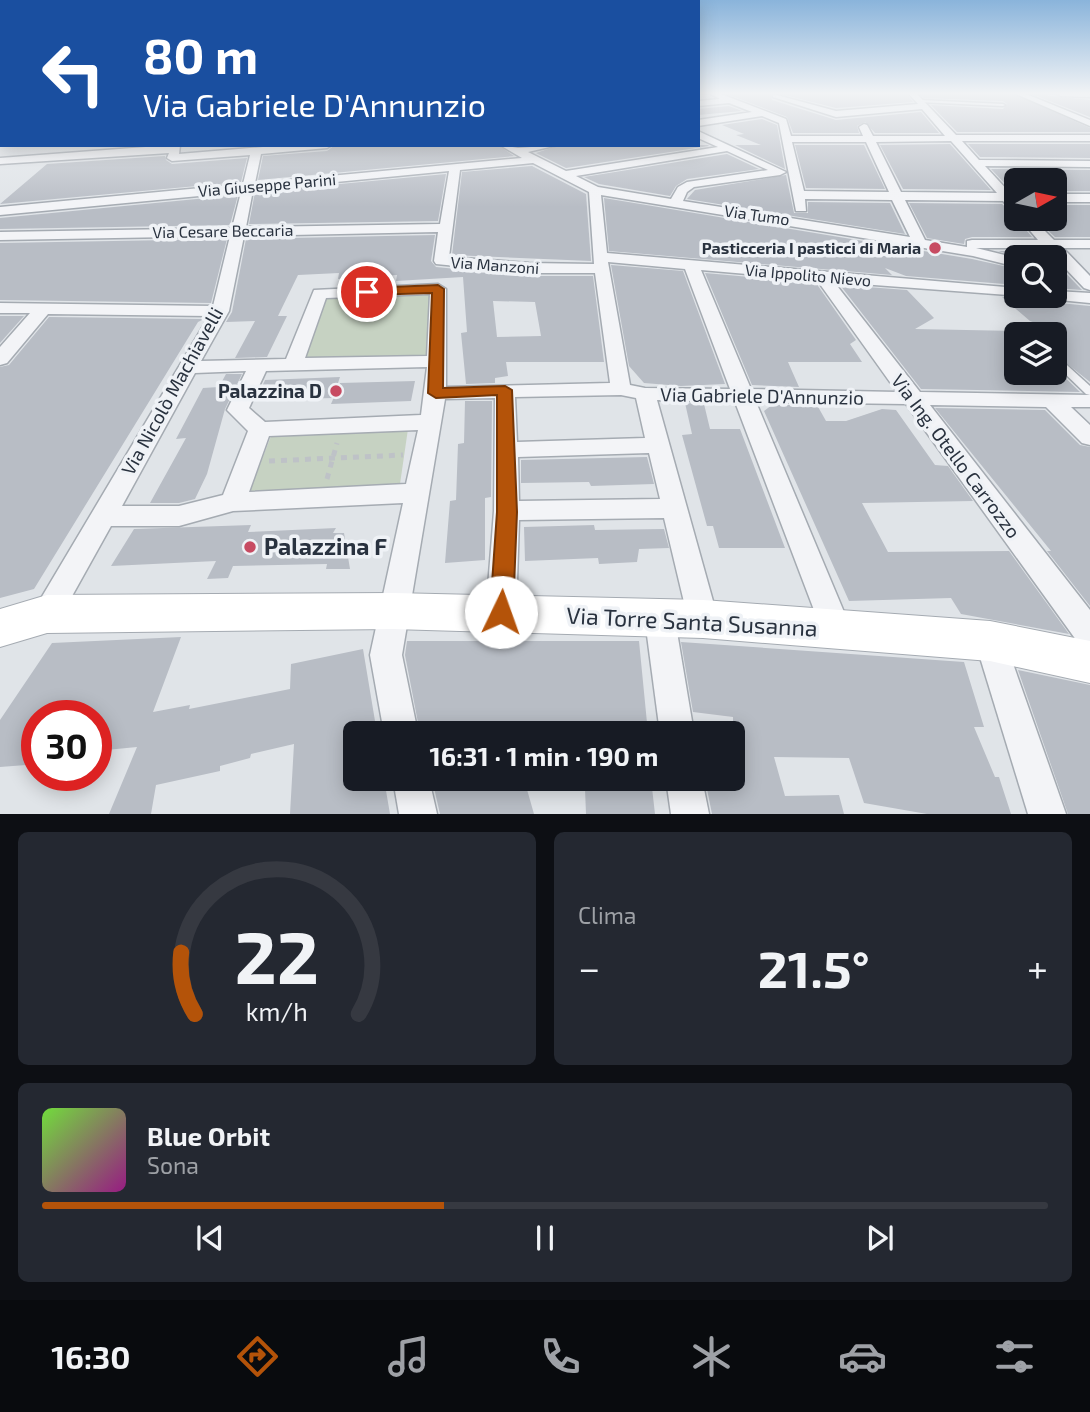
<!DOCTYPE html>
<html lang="it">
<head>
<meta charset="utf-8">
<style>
	:root { --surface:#171b24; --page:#242831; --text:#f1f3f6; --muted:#9ea1a6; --line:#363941; --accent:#b45309 }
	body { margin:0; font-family:"Exo 2",sans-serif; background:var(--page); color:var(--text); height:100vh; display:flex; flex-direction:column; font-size:26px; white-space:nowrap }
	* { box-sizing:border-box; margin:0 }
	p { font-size:23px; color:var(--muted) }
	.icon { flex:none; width:38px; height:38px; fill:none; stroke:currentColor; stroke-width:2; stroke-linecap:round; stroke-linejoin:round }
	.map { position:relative; height:814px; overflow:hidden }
	.drawer { display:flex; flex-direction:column; gap:18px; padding:18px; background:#0d0f14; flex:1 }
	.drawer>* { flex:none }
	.hud { position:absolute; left:0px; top:0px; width:700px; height:147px; box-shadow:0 4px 18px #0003; background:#1a4fa0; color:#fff; overflow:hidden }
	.needle { width:46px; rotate:81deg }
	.controls { position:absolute; left:1004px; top:168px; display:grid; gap:14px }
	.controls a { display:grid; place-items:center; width:63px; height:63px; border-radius:10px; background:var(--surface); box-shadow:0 4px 18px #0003; font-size:35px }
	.speed { position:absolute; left:21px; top:700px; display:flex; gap:14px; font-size:35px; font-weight:700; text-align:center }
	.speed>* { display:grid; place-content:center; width:91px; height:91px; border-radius:50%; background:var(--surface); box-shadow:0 4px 18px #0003; line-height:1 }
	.speed .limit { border:10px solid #d22; background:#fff; color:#111 }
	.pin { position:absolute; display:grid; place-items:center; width:60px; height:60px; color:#fff; margin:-30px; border:4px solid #fff; border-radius:50%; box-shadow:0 2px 7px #0007 }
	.me { position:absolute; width:77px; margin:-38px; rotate:3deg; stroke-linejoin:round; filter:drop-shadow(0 0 5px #0008) }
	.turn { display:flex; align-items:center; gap:24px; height:147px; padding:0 28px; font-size:32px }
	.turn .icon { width:91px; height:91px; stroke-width:2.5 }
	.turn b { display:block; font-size:49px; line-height:60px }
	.big { font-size:52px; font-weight:700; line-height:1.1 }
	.drawer .tile { flex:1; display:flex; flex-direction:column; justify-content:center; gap:10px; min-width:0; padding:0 24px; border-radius:10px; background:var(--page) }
	.drawer .dial { align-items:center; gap:0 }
	.dial svg { height:182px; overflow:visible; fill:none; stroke:var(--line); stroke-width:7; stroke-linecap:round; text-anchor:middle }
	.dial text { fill:var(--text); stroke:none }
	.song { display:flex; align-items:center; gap:21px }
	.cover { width:84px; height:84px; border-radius:10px; background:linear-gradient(135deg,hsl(100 70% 55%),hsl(310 70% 35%)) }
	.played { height:7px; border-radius:4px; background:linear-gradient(90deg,var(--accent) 40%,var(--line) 40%) }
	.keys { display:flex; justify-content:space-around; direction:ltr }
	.heat { display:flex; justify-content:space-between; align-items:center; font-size:38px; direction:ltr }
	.drawer .tiles { flex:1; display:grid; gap:18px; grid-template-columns:1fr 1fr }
	.tile:last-child { grid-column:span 2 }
	.trip { position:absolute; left:343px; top:721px; width:402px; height:70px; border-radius:10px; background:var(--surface); box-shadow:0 4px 18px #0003; font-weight:700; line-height:70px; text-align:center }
	.dock { display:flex; height:112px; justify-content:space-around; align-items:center; background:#090b0e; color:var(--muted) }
	.dock .icon { width:49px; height:49px }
	.dock .selected { color:var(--accent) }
	.dock b { font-size:32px; color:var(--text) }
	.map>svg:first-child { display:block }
</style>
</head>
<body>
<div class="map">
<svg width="1090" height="814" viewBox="0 0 1090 814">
	<rect width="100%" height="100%" fill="#e0e4e8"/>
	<g fill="#c6d2c2">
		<path d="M432 295 430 355 301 359 326 299Z"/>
		<path d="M408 429 400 484 249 493 271 436Z"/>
	</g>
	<g fill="#b8bdc5" fill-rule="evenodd">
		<path d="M727 94H771L772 100 836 120 921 112 939 133H875L865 122 857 126 859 133H793L787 117Z"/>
		<path d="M781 94H907L913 102 836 108Z"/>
		<path d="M920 94H1014L1090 128V132H957L931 105 1003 109 1007 104 1003 101 924 98Z"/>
		<path d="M1032 94 1090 100V117Z"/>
		<path d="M729 106 742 111 698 115V109Z"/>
		<path d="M762 119 777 125 785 169 735 145H761L736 135 744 134 722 125Z"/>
		<path d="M950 144 991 190 903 189 880 145Z"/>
		<path d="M968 144H1090V158L980 157Z"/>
		<path d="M335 145H498L514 156 258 180 263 156 327 151Z"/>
		<path d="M560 145H708L709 146 566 168 536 153Z"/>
		<path d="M795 145H864L885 189 806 188Z"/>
		<path d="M727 154 759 169 687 179 676 186 670 196 599 184 584 177Z"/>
		<path d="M165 156 166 160 172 164 247 158 241 182 0 204 47 164Z"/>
		<path d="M532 166 586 194 591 261 452 255 462 172Z"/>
		<path d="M991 169 1090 170V191H1055V180H1035L1017 171V190H1011Z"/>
		<path d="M446 174 438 221 249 224 255 192Z"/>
		<path d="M786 175 794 213H808V202L890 203 905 234 687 199 695 190Z"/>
		<path d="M238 195 230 225 0 229V218Z"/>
		<path d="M604 198 972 259 1017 269V285L906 276 885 268 892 275 609 251Z"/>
		<path d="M909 203 1002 204 1009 210H1017V219L1032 237H972L965 239 964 244 927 238Z"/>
		<path d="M1055 205H1090V237H1055L1036 219H1055Z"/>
		<path d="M435 235 431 261 436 267 529 276H593L604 362H506L508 376 495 378V383L466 384 461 333 467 332 463 277 396 281 397 275 338 279 339 273 298 275 278 316H287L267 357 235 358 255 321 226 322 232 312 246 239ZM493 301 535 302 541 336 497 337Z"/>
		<path d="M227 239 211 303 0 300V243Z"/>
		<path d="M998 251H1045L1051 257H1019Z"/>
		<path d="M1055 262 1082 290 1055 288Z"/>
		<path d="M611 265 683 271 725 384 681 386 644 383 629 366Z"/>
		<path d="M705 273 816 283 856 340 850 344 862 362H788L799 387 752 385Z"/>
		<path d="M840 285 907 290 934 318 915 329 1017 331V373H1055V368L1080 392 921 389Z"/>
		<path d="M1026 296H1044L1049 302 1090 306V382L1055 354 1057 331 1030 321 1002 297 1023 299Z"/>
		<path d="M0 316H24L0 343Z"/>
		<path d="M49 317 204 319 198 322 34 589 0 598V367L9 365Z"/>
		<path d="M226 374H242L225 409 207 474 195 499 179 503H150L186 438 176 439 203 388 219 387Z"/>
		<path d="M340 377 333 398 256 400 265 380Z"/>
		<path d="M415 381 411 401 331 404 340 383Z"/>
		<path d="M465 401H492L491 497 485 498V560L445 563 450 501 456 500 458 444 464 443Z"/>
		<path d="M685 403 704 404 710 429H740L785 548H719L713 526H707L682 435 692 434Z"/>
		<path d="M772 405H817L826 421H846L882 409 896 410 935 465 948 466 973 501 862 503 888 552 1009 551 1069 634 961 614 951 598 849 601 764 411Z"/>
		<path d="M935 408 1045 410 1080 445 1090 447V606L1047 551H1051Z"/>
		<path d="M647 457 654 484 591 486 589 482 521 483V460Z"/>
		<path d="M251 525 248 532 336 528 333 533H344L350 569H326L327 564 233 566 228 578 207 579 216 561 111 566 134 529Z"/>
		<path d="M594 525 595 530 664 529 669 548 639 549 637 562 599 564 598 558 525 561 524 527Z"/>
		<path d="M181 637 153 712 190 705 189 709 290 689 291 664 363 649 377 733H355V779H384L390 814H290L294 744 251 754 250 758 220 766V771L156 785 151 814H109L137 747 96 751V716H37V760L29 761 26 765 0 767V720L52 643Z"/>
		<path d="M407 641H639L648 733H494L493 723 455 726 456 733H420L405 655Z"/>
		<path d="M681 642 964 662 984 727H974L995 777H999L1011 814H927L864 803 849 758 774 757 785 796 839 795 844 814H712L705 779H733V717L693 712Z"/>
		<path d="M1018 670 1090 685V814H1068Z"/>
		<path d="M432 779H524L534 814H440Z"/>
		<path d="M608 779H651L655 814H586L585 789 609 791Z"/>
	</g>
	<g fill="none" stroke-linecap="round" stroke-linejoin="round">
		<defs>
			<g id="service">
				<path d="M920 100 1003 104 1005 105 1003 106 919 102Z"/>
				<path d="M1055 356 1058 357 1090 386V395L1086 394 1055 364Z"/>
			</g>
			<g id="minor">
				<path d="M711 94H721L786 119 791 136H863L859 127 864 124 867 125 873 136H945L922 109 836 117 773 97V94L836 111 918 104 909 94H917L956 135H1090V141H962L979 160 1090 161V167L985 166 1010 193H1017V207H1009L1003 201 905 200 925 240 967 247V241L972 240H1038L1020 219H1033L1054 240H1090V248H1063L1090 276V290L1084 288 1046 248H976L1017 258V267L973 256 601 195 607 253 1017 288V296H1023L834 282 920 392 1090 395V407H1071L1090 425V445L1082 443 1046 407 930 405 1090 610V648L1079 644 906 404 756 402 852 631 848 641 837 645 826 641 822 631 735 402 657 400 718 619 714 628 703 632 692 628 688 619 664 518 519 520 516 612 511 621 501 625 491 621 486 612 494 511 495 398 445 399 402 655 418 733H384L370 655 403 503 233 511 179 526H111L57 623 47 627 37 623 32 614 37 605 209 316 48 314 7 363 0 365V347L30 313H0V303L213 306 230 236 0 240V232L232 228 241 192 0 215V207L243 184 250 155 172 161 167 158 169 153 0 164V158L172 145H180L179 154 287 145H332L327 148 261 154 255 183 522 158 500 145 518 148 558 145 528 152 566 171 718 147 698 138V131L786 172 780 175 694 187 687 192 683 201 910 237 892 200 805 199 806 211H796L779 123 762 116 698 126V120L752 112 729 103 698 106V101L720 99ZM951 141 997 193 901 192 876 142ZM792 142H866L889 192 804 191ZM727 151 768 170 687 182 678 187 671 199 598 187 576 176ZM533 163 589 192 594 264 529 263 449 257 460 170ZM449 171 440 224 246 227 253 190ZM438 232 434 261 436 264 529 273H595L610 383 446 387V289L438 284 314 290 286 359 201 361 229 311 244 236ZM608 262 685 269 730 389 645 388 630 385ZM701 270 817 280 897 392 751 389ZM430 294 427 356 305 358 326 298ZM427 367 421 415 265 422 249 408 266 371ZM246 371 227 410 248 431 223 495 179 506H122L195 373ZM621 395 636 398 645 438 517 442 515 397ZM418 430 406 484 249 492 269 436ZM649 453 660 499 519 501 518 457Z"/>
				<path d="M1016 94H1026L1090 120V126Z"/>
				<path d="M1057 94H1090V97L1061 96Z"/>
				<rect x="1055" y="194" width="35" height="8"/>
				<path d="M1055 291 1090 293V303L1049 299 1047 296H1055Z"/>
				<path d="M660 607 671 611 675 620 694 733H660L645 620 649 611Z"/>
				<path d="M990 627 1001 631 1005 641 1066 814H1028L975 641 979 631Z"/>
				<path d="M393 779H429L437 814H399Z"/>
				<path d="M666 779H702L709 814H671Z"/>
			</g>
			<path id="secondary" d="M393 593 703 600 990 621 1090 641V683L990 661 703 638 393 629 47 633 0 647V609L47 595Z"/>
		</defs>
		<use href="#service" stroke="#a5abb2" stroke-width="3"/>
		<use href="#minor" stroke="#a5abb2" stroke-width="3"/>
		<use href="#secondary" stroke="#a5abb2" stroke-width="2"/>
		<g stroke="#bec2c7" stroke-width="5" stroke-dasharray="6 6" stroke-linecap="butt">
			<path d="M269 461 403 455"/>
			<path d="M327 479 337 443"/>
		</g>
		<use href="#service" fill="#f3f4f7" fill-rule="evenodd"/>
		<use href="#minor" fill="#f3f4f7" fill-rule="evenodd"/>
		<use href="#secondary" fill="#fff" fill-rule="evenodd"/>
	</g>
	<linearGradient id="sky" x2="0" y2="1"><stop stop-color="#8ab4db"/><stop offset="0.45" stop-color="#f1f3f5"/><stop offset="1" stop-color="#f1f3f5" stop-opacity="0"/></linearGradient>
	<rect width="1090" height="207" fill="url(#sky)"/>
	<path fill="#b45309" stroke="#753606" stroke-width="2" d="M438 285 444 289 443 388 505 386 512 390 517 512 513 612 509 619 501 622 493 619 490 612 497 512V395L436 398 428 393 432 293 367 295 361 292 367 288Z"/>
	<g fill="#c74b62" stroke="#eff2f6" stroke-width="2.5">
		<circle cx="935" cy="248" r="7"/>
		<circle cx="336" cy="391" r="7"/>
		<circle cx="250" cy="547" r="7"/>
	</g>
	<g text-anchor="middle" stroke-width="7" stroke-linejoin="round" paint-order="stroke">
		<g font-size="16" fill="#29323f" stroke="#eff2f6">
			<text transform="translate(267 185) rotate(-5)" y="6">Via Giuseppe Parini</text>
			<text transform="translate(757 215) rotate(8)" y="6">Via Tumo</text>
			<text transform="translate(223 231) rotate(-1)" y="6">Via Cesare Beccaria</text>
			<text transform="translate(495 265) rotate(4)" y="6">Via Manzoni</text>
			<text transform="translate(808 275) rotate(5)" y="6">Via Ippolito Nievo</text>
		</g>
		<g font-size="16" font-weight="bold" fill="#29323f" stroke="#eff2f6" text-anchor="end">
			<text x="921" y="254">Pasticceria I pasticci di Maria</text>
		</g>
		<g font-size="19" fill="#29323f" stroke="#eff2f6">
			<text transform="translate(172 391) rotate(-61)" y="7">Via Nicolò Machiavelli</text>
			<text transform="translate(762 396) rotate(1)" y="7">Via Gabriele D'Annunzio</text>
			<text transform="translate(956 456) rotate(53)" y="7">Via Ing. Otello Carrozzo</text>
		</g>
		<g font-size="19" font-weight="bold" fill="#29323f" stroke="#eff2f6" text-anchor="end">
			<text x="322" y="398">Palazzina D</text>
		</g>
		<g font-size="23" font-weight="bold" fill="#29323f" stroke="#eff2f6" text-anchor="start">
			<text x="264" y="555">Palazzina F</text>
		</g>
		<g font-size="23" fill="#29323f" stroke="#eff2f6">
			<text transform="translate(692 622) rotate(3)" y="8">Via Torre Santa Susanna</text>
		</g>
	</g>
</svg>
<div class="controls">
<a><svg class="needle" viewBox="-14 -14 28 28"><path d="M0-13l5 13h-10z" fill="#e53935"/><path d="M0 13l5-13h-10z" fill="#9ea1a6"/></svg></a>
<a><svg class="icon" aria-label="search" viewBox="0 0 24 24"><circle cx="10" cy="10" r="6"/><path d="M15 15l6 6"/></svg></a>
<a><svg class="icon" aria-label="layers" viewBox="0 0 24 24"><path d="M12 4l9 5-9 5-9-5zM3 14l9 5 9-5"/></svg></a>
</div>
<div class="speed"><div class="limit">30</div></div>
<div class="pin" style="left:367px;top:292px;background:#d93025"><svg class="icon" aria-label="arrive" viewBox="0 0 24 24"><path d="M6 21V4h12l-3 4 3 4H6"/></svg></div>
<svg class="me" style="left:501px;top:612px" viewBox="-20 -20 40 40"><circle r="19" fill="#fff"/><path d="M0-13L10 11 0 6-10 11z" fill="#b45309"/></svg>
<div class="trip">16:31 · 1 min · 190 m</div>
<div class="hud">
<div class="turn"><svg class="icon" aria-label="left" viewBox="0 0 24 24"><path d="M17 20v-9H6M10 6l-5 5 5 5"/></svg><div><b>80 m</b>Via Gabriele D'Annunzio</div></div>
</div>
</div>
<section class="drawer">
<div class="tiles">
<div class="tile dial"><svg viewBox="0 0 100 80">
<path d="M14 69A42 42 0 1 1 86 69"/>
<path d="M14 69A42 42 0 0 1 8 42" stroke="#b45309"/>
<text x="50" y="56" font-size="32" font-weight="700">22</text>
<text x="50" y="72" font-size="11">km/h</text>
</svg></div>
<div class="tile"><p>Clima</p>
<div class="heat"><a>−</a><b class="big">21.5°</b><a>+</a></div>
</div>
<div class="tile">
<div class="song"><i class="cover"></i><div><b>Blue Orbit</b><p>Sona</p></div></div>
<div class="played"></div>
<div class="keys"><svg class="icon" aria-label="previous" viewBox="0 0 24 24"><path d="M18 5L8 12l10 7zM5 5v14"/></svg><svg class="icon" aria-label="pause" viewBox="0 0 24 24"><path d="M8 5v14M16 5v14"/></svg><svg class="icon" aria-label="next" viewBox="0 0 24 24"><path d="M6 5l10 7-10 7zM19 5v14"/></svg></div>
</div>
</div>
</section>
<nav class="dock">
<b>16:30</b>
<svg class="icon selected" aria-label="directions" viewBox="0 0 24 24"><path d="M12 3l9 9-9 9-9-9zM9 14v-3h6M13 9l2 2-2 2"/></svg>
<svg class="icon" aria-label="music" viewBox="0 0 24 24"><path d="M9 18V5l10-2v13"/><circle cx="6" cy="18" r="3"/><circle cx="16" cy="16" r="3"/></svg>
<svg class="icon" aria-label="phone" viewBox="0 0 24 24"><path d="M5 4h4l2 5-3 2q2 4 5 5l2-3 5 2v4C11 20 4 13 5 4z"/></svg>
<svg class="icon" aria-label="climate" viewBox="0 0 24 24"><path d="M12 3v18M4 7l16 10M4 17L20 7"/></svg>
<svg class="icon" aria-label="car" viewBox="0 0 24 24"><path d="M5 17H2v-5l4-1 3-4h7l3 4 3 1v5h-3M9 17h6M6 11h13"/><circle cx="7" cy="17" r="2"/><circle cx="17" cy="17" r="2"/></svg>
<svg class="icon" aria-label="filters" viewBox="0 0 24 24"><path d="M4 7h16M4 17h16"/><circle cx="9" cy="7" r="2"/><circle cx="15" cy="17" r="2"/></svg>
</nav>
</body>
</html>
